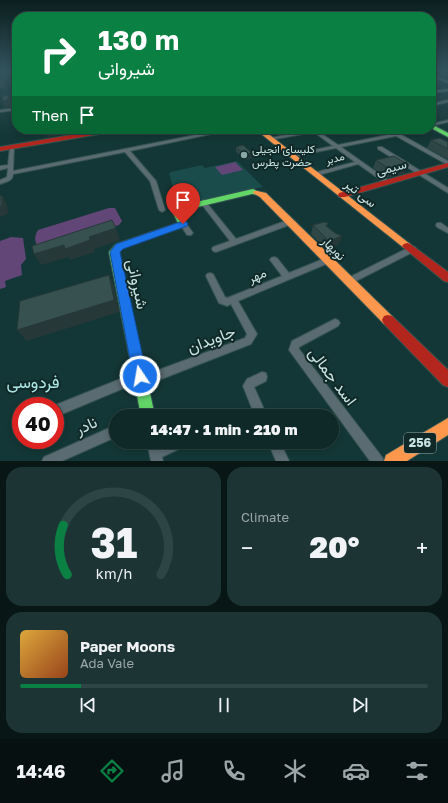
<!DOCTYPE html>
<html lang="en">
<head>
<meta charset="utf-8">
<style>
	:root { --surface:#0e2928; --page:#1c3534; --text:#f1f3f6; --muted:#9ba6a8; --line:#2e4545; --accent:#0b8043 }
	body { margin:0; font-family:"Golos Text",Vazirmatn,sans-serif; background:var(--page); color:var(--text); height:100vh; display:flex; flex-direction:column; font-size:15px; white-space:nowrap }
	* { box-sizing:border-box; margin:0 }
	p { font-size:13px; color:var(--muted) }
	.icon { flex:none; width:22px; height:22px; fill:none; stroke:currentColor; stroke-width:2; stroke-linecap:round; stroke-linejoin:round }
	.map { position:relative; height:461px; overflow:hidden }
	.details { display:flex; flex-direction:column; gap:6px; padding:6px; background:#081716; flex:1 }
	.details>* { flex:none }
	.hud { position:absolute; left:12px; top:12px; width:424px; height:122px; border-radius:16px; box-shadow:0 2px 6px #0003,0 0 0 1px var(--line); background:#0b8043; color:#fff; overflow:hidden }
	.speed { position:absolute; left:12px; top:397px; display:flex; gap:8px; font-size:20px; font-weight:700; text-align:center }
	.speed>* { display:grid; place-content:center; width:52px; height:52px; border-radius:50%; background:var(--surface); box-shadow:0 2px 6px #0003,0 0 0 1px var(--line); line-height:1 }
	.speed .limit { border:6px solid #d22; background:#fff; color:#111 }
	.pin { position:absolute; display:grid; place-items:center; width:34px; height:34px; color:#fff; margin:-41px -17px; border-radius:50% 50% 50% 0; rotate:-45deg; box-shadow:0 0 4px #0007 }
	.pin .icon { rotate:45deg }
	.me { position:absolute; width:44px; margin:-22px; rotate:348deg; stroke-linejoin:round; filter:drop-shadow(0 0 3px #0008) }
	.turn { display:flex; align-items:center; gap:14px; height:84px; padding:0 20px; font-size:18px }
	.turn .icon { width:52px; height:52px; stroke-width:2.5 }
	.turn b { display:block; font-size:28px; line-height:34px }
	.then { display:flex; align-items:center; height:38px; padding:0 20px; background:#0003; gap:8px; font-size:15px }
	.big { font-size:30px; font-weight:800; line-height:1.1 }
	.details .card { flex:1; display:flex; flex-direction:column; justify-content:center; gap:6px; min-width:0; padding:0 14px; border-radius:16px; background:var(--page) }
	.details .dial { align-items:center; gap:0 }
	.dial svg { height:104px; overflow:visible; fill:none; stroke:var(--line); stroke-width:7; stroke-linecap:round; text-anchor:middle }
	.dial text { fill:var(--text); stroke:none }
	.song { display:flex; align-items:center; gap:12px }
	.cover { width:48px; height:48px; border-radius:6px; background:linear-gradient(135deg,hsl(40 70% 55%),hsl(20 70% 35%)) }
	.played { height:4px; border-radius:2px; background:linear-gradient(90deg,var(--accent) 15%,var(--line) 15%) }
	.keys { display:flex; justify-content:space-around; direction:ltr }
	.heat { display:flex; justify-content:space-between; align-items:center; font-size:22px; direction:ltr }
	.details .tiles { flex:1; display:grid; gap:6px; grid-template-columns:1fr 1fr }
	.card:last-child { grid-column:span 2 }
	.trip { position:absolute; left:109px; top:409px; width:230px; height:40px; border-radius:20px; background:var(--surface); box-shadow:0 2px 6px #0003,0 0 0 1px var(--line); font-weight:800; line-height:40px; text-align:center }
	.dock { display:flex; height:64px; justify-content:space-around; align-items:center; background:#061010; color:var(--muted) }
	.dock .icon { width:28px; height:28px }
	.dock .active { color:var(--accent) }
	.dock b { font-size:18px; color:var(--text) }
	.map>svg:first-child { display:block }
</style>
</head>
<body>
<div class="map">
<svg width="448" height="461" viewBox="0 0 448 461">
	<rect width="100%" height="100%" fill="#133736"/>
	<path fill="#194c4b" d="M237 161 263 187 178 206 169 173 171 172 202 165 205 168Z"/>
	<g fill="#614677">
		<path d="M235 162 243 170 222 175 215 167Z"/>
		<path d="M109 208H115L122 221 119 225 46 248H39C34 241 34 237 38 230Z"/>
		<path d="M11 237 23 238 26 259 21 265 22 275 5 281 6 287 0 289V241Z"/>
	</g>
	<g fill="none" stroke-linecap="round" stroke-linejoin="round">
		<defs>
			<g id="street">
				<path d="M431 74 448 81V83L431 76Z"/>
				<path d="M448 89V91L431 93V91Z"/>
				<path d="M448 100V102L431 106V104Z"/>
				<path d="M17 108V110L0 112V110Z"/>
				<path d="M448 120V122L431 126V124Z"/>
				<path d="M226 129H235L130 151 156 181 165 210 162 212 159 210 150 181 125 152 13 174C13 181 6 182 0 184V180L7 177 8 168 0 170V166L8 165 10 147 12 146 14 147 13 171Z"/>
				<path d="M317 129H327L319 132 338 145 393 134 386 129H391L448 161V165L396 136 341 147 389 181V183H385L358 164 315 176 313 175V173L355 162 336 148 291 157V155L333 146 314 132 270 140 268 139 270 138Z"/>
				<path d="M378 147H382L448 188V193L378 149Z"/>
				<path d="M203 200 205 201 236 239 288 220H290L293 222 292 224 216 252 213 251 212 249 213 247 230 241 200 202Z"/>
				<path d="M181 222H185L193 233 191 235H187L180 224Z"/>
				<path d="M437 223H441L448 228V233L437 227 436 225Z"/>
				<path d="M412 246 415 247 416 249 415 251 352 283 349 284 346 283 345 281 346 279Z"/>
				<path d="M274 257 277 258 289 273 328 257 331 258 332 260 331 262 238 301 257 334 251 344 141 387 137 386 136 383 55 417V406H53L140 371 144 372 145 375 245 338 247 334 231 304 227 306 219 303 206 276 207 274 210 273 213 274 225 297 227 298 282 276 270 260 271 258Z"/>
				<path d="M335 319 338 320 340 323 338 326 299 347V349L382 457 384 461H370L289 350 292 341Z"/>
				<path d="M262 372 266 373 267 377 266 381 254 387 267 416H255L243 386 247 379Z"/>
				<path d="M116 425V437L62 461H42L44 457Z"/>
				<path d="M147 442H159L160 445 167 442H187L185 446 162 457 163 461H151Z"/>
				<path d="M268 442H280L289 461H276Z"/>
			</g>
			<g id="fast">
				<path d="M431 124 448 133V137L431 128Z"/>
				<path d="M253 189 261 193 260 195 252 194 181 211 187 224 186 226 122 248 119 253 155 416H141L109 252 116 244 178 223 172 211 175 207Z"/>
			</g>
			<g id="slow">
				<path d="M255 129H262L410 244 412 246 410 248H404Z"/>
				<path d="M254 191H257L266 193 392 316 394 320 392 324 388 325 384 324 260 197 253 193Z"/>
				<path d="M448 418V435L407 461H384L386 455Z"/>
			</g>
			<g id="jam">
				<path d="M107 129H120L117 131 0 151V147Z"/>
				<path d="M448 163V167L345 197H339L338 195 339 193Z"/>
				<path d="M407 243 410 244 448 272V282L444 281 404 248 402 246 404 244Z"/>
				<path d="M388 315 392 316 448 370V387L443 385 384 324 382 320 384 316Z"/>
			</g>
		</defs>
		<use href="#street" stroke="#365452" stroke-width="2"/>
		<use href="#fast" stroke="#365452" stroke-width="2"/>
		<use href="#slow" stroke="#365452" stroke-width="2"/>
		<use href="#jam" stroke="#365452" stroke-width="2"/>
		<use href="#street" fill="#5a6b72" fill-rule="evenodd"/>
		<use href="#fast" fill="#63d668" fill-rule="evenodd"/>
		<use href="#slow" fill="#ff974d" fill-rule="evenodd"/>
		<use href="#jam" fill="#b3261e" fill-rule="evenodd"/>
	</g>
	<g fill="#2e4645">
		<path d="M0 71 7 75 5 89 0 87Z"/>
		<path d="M431 140 448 142V159L427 148Z"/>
		<path d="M236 147 252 158 245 160 236 152Z"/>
		<path d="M376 160 405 173 388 178 373 168Z"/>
		<path d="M328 223 327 226 335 233 339 244 327 250 311 234 313 225Z"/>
	</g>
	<g fill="#263938">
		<path d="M2 71H17V73L7 75 5 89 1 79Z"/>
		<path d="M431 75H434L431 81Z"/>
		<path d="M9 95 12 102V107L5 108 2 101Z"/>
		<path d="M44 129H56L57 136 47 137Z"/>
		<path d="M252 153V158L245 160V155Z"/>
		<path d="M409 165 405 173 388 178 391 170Z"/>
		<path d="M2 195 7 204 8 214 0 217V207Z"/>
		<path d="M116 228 120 240 94 249 95 252 70 260 69 257 41 265 34 254 89 237Z"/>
		<path d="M342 236 339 244 327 250 329 241Z"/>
		<path d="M109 275 114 286 119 312 27 341 17 330Z"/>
	</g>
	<g fill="#365150" stroke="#263938">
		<path d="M0 71H2L1 79H0Z"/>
		<path d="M9 95 8 100 2 101 3 96Z"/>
		<path d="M440 138 448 142V149L431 140Z"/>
		<path d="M243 145 252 153 245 155 236 147Z"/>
		<path d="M394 156 409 165 391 170 376 160Z"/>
		<path d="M2 195V206L0 207V196Z"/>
		<path d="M112 220 116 228 89 237 90 240 65 249 64 245 34 254 32 246Z"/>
		<path d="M324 222 328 223 326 226 335 233 342 236 329 241 313 225Z"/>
		<path d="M109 275 114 300 17 330 20 301Z"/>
	</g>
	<linearGradient id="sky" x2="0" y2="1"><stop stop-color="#0a1e1e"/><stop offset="0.52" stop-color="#33535d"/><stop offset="1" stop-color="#33535d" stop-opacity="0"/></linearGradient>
	<rect width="448" height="136" fill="url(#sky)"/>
	<path fill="#1a73e8" stroke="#114b97" d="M183 221 187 222 188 224 187 226 123 249 120 252 147 376 145 381 140 383 135 381 133 376 110 252 116 244Z"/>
	<circle fill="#88a7a6" stroke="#102827" stroke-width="1.5" cx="244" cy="155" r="4"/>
	<g text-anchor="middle" stroke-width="4" stroke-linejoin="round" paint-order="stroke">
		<g font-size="11" fill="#c7e3e2" stroke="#102827" text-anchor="start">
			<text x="252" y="153">کلیسای انجیلی<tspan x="252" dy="13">حضرت پطرس</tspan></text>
		</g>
		<g font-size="11" fill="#c7e3e2" stroke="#102827">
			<text transform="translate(335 158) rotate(-14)" y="4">مدبر</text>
		</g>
		<rect fill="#102827" stroke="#90abaa" stroke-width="1" x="404" y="433" width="32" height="20" rx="3"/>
		<g font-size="12" font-weight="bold" fill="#c7e3e2">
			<text x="420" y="447">256</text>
		</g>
		<g font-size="13" fill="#c7e3e2" stroke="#102827">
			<text transform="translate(391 167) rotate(-15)" y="5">سیمی</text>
			<text transform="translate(361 193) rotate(38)" y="5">سی تیر</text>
			<text transform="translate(334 248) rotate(45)" y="5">نوبهار</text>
			<text transform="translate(257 275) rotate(-23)" y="5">مهر</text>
		</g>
		<g font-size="16" fill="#c7e3e2" stroke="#102827">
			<text transform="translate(138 284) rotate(78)" y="6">شیروانی</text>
			<text transform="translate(211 339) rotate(-21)" y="6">جاویدان</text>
			<text transform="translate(333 376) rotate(53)" y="6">اسد جمالی</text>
			<text transform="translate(86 425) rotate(-24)" y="6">نادر</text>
		</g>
		<g font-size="17" fill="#ade7e5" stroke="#102827">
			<text x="33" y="388">فردوسی</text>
		</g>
	</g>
</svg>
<div class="speed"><div class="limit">40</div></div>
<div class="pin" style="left:183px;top:224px;background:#d93025"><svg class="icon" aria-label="arrive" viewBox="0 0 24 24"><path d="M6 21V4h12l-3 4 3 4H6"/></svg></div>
<svg class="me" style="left:140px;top:376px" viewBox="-20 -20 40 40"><circle r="17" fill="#1a73e8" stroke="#fff" stroke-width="3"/><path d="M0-11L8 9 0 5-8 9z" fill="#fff"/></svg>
<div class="trip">14:47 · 1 min · 210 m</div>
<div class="hud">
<div class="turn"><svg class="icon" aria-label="right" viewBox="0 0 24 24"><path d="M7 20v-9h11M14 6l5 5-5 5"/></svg><div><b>130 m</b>شیروانی</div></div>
<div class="then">Then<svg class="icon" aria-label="arrive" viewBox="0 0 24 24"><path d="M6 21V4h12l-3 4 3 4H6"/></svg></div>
</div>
</div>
<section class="details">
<div class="tiles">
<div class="card dial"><svg viewBox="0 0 100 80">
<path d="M14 69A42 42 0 1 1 86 69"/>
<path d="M14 69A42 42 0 0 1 11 31" stroke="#0b8043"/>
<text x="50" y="56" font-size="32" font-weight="700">31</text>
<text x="50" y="72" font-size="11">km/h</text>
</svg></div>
<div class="card"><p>Climate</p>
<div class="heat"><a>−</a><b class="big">20°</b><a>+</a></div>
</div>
<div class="card">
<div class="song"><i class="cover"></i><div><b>Paper Moons</b><p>Ada Vale</p></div></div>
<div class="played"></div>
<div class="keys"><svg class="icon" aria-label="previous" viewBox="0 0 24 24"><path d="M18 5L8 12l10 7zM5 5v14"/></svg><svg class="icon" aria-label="pause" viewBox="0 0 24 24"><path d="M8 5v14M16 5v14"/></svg><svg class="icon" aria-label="next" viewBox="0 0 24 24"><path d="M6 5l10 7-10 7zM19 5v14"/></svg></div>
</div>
</div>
</section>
<nav class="dock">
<b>14:46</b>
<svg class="icon active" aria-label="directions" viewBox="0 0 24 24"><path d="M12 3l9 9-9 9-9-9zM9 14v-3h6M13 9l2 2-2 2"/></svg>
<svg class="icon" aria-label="music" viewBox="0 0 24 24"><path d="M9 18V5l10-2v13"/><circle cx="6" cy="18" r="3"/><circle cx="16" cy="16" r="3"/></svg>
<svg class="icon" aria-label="phone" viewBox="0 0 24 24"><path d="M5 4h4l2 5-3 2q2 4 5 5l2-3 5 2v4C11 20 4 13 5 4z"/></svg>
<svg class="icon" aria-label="climate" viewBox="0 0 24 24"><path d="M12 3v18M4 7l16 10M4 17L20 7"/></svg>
<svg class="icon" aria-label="car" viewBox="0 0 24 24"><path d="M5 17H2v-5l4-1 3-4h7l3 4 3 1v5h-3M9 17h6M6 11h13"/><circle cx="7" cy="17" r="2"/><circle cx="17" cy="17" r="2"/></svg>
<svg class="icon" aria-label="filters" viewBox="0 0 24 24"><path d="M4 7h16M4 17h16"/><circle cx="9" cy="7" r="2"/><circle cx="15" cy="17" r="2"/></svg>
</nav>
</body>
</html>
